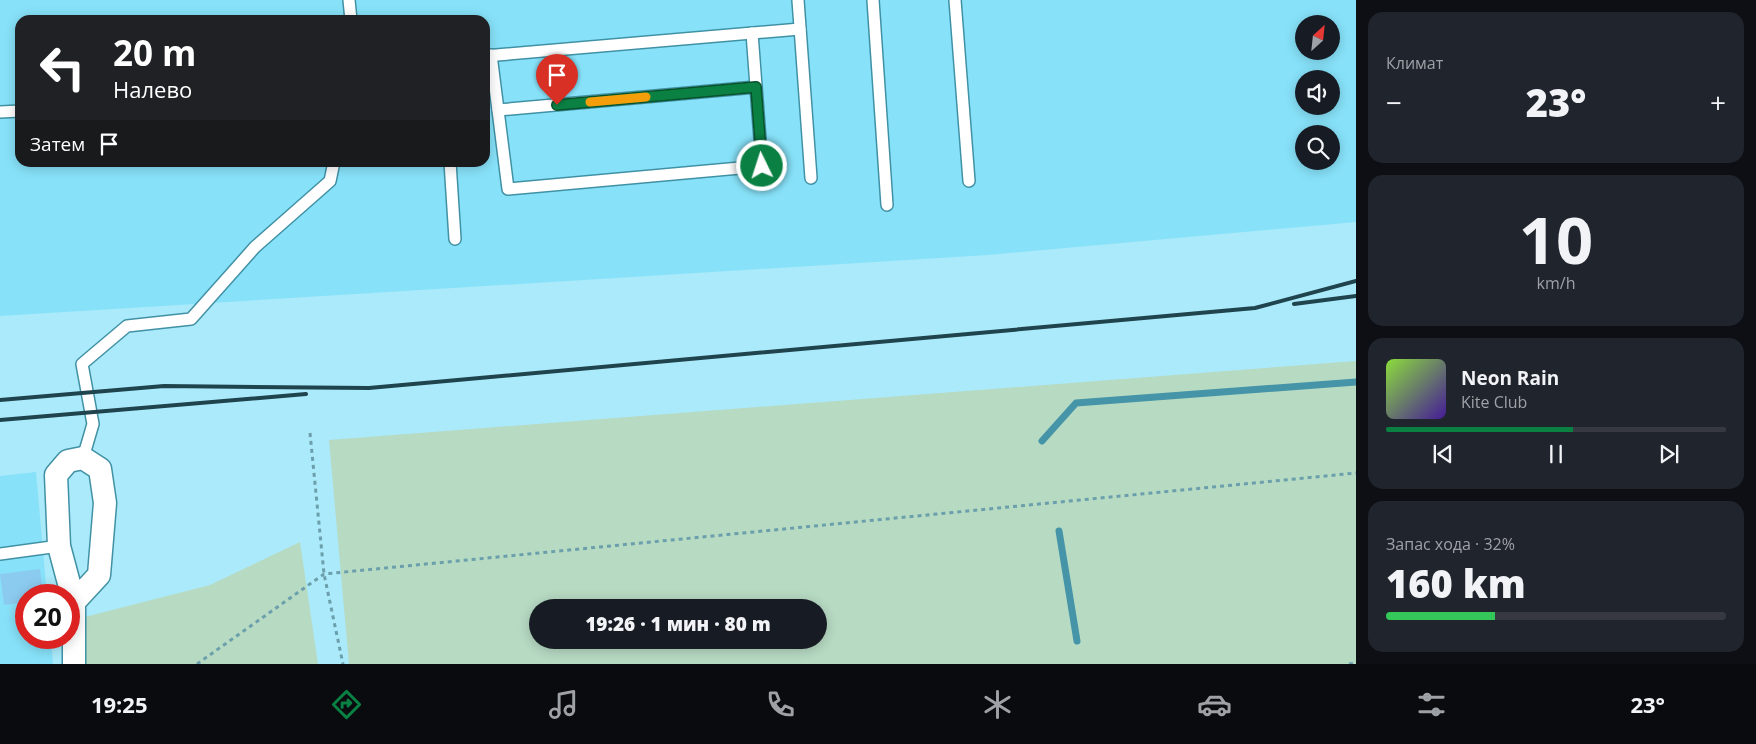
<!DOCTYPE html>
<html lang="ru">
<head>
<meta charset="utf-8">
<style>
	:root { --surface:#171b24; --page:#20242c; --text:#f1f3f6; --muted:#9ea1a6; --line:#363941; --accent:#0b8043 }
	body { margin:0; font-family:"Open Sans",sans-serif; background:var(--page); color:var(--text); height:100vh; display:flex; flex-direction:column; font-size:19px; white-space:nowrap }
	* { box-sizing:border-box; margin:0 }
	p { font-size:16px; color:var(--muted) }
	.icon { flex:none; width:28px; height:28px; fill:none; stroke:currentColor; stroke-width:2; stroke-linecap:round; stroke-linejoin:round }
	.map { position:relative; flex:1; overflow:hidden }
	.details { display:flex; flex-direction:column; gap:12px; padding:12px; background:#0d0f14; width:400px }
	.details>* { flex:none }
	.banner { position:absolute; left:15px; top:15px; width:475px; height:152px; border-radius:15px; box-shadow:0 2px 12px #0003; background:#202124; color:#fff; overflow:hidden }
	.needle { width:32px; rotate:27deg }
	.fabs { position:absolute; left:1295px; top:15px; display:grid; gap:10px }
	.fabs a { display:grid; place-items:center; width:45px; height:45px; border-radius:50%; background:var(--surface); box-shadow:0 2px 12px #0003; font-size:25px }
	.speed { position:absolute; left:15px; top:584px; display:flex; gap:10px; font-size:25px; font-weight:700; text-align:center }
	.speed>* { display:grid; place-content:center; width:65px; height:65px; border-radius:50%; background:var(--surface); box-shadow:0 2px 12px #0003; line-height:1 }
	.speed .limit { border:8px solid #d22; background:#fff; color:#111 }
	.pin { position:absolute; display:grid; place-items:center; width:42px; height:42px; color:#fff; margin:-51px -21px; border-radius:50% 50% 50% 0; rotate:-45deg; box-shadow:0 0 5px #0007 }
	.pin .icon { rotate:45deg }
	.me { position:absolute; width:55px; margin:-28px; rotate:356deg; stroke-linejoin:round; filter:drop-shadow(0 0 4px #0008) }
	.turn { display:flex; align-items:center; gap:18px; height:105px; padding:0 15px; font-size:22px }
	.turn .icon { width:65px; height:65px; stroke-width:2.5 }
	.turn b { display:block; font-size:35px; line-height:42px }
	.then { display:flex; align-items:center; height:48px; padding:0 15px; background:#0003; gap:10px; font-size:19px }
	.big { font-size:38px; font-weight:800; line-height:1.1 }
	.details .tile { flex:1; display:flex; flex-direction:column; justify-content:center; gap:8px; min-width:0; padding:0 18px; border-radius:15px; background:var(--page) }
	.details .dial { align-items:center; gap:0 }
	.dial b { font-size:65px; line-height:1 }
	.song { display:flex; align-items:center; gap:15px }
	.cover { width:60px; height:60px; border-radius:8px; background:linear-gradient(135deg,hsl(90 70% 55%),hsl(260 70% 35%)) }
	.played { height:5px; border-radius:2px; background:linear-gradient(90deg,var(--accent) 55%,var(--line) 55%) }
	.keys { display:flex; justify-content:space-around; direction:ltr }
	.heat { display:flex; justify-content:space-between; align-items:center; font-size:28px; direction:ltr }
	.charge { height:8px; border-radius:4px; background:linear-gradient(90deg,#34c759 32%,var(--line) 0) }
	.trip { position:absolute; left:529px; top:599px; width:298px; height:50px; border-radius:25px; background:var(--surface); box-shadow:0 2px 12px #0003; font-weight:800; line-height:50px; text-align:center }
	.dock { display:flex; height:80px; justify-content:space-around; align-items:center; background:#090b0e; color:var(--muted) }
	.dock .icon { width:35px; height:35px }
	.dock .selected { color:var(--accent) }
	.dock b { font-size:22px; color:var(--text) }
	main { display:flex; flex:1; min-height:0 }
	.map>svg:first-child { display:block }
</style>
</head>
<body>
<main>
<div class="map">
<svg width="1356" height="664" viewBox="0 0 1356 664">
	<rect width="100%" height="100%" fill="#abeafa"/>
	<g fill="#87e2f9" fill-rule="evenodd">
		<path d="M0 0H1356V222L988 255 0 316ZM20 20H485V162H20ZM1304 24H1331V51H1304ZM1304 79H1331V106H1304ZM1304 134H1331V161H1304Z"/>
		<path d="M36 472 47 595H26V638H51L53 664H0V476Z"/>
	</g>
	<g fill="#b7dac3" fill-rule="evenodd">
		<path d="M1356 361V664H349L329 440ZM538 608H818V640H538Z"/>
		<path d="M300 542 318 664H77V619L210 585Z"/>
	</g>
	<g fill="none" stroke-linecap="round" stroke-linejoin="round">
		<g stroke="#4594a7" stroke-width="7">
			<path d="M1042 441 1076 403 1356 382"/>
			<path d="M1059 531 1077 641"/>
		</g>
	</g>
	<path fill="#8ccbf0" d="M40 569 43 595H26V602L4 605 0 574Z"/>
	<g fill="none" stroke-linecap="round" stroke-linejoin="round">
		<defs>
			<g id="lane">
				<path d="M349 0 351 20"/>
				<path d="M798 0 811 178"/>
				<path d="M873 0 887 205"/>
				<path d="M955 0 969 181"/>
				<path d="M491 55 508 189 762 166 752 33"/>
				<path d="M485 56 800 29"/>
				<path d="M498 110 756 87"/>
				<path d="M0 112 20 111"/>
				<path d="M450 162 455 239"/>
				<path d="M83 458 93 424 82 364 127 326 191 319 255 247 330 181 334 162"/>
				<path d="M0 554 59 546"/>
			</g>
			<path id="street" d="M74 664V602L59 546 56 475 68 461 83 458 100 469 105 503 99 575 74 602"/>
		</defs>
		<use href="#lane" stroke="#4191a5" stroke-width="14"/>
		<use href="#street" stroke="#4191a5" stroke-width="25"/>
		<g stroke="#6c9fac" stroke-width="3" stroke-dasharray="4 4" stroke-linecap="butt">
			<path d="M310 433 324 574 343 664"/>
			<path d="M197 664 324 574 1356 473"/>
			<path d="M1349 664 1356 663"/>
		</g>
		<use href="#lane" stroke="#fff" stroke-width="11"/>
		<use href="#street" stroke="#fff" stroke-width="22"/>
		<g stroke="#1f444d" stroke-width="4">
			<path d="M1294 304 1356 296"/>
			<path d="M0 400 164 386 369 388 1255 308 1356 281"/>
			<path d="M0 420 306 394"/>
		</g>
	</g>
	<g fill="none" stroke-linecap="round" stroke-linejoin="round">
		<defs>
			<path id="route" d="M557 105 756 87 762 166"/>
		</defs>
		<use href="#route" stroke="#07532c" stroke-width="12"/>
		<use href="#route" stroke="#0b8043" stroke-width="9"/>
		<path stroke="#f59e0b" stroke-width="9" d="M590 102 646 97"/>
	</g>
</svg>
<div class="fabs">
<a><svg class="needle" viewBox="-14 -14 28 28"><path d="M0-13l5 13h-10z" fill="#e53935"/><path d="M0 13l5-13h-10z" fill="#9ea1a6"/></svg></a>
<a><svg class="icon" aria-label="sound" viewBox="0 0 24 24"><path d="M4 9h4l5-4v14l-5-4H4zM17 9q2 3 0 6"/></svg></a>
<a><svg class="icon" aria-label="search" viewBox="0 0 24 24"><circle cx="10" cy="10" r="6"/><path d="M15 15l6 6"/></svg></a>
</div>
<div class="speed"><div class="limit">20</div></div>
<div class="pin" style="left:557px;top:105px;background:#d93025"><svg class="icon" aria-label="arrive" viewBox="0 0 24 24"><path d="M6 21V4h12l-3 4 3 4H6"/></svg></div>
<svg class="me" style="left:762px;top:166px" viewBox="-20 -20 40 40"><circle r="17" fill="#0b8043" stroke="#fff" stroke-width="3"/><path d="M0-11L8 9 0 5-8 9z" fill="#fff"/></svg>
<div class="trip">19:26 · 1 мин · 80 m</div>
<div class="banner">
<div class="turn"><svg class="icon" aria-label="left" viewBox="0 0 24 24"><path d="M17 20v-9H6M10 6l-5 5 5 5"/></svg><div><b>20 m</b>Налево</div></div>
<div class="then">Затем<svg class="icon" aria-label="arrive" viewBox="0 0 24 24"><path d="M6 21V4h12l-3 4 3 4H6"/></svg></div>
</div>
</div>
<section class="details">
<div class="tile"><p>Климат</p>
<div class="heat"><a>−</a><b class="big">23°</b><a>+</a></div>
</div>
<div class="tile dial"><b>10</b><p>km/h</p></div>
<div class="tile">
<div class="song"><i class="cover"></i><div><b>Neon Rain</b><p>Kite Club</p></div></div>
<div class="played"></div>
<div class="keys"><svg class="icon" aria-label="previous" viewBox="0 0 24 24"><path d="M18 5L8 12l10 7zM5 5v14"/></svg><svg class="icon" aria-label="pause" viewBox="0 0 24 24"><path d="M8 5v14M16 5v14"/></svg><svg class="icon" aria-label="next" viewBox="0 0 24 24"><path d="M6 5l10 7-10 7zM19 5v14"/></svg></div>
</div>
<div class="tile"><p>Запас хода · 32%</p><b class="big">160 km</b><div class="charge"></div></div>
</section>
</main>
<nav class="dock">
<b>19:25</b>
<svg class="icon selected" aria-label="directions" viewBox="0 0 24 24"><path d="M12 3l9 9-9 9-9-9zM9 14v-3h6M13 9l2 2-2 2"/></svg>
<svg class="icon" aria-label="music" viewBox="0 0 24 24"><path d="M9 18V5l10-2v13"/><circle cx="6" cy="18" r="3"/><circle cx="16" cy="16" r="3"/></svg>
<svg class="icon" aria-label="phone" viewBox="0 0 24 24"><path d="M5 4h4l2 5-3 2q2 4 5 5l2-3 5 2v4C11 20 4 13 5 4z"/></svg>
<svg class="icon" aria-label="climate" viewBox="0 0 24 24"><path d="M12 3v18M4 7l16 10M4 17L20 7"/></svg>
<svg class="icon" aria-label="car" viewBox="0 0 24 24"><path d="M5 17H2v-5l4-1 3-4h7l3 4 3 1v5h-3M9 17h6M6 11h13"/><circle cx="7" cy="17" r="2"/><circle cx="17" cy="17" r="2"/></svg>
<svg class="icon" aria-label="filters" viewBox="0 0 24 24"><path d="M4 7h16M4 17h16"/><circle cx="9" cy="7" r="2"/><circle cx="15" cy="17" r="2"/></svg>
<b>23°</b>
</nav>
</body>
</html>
